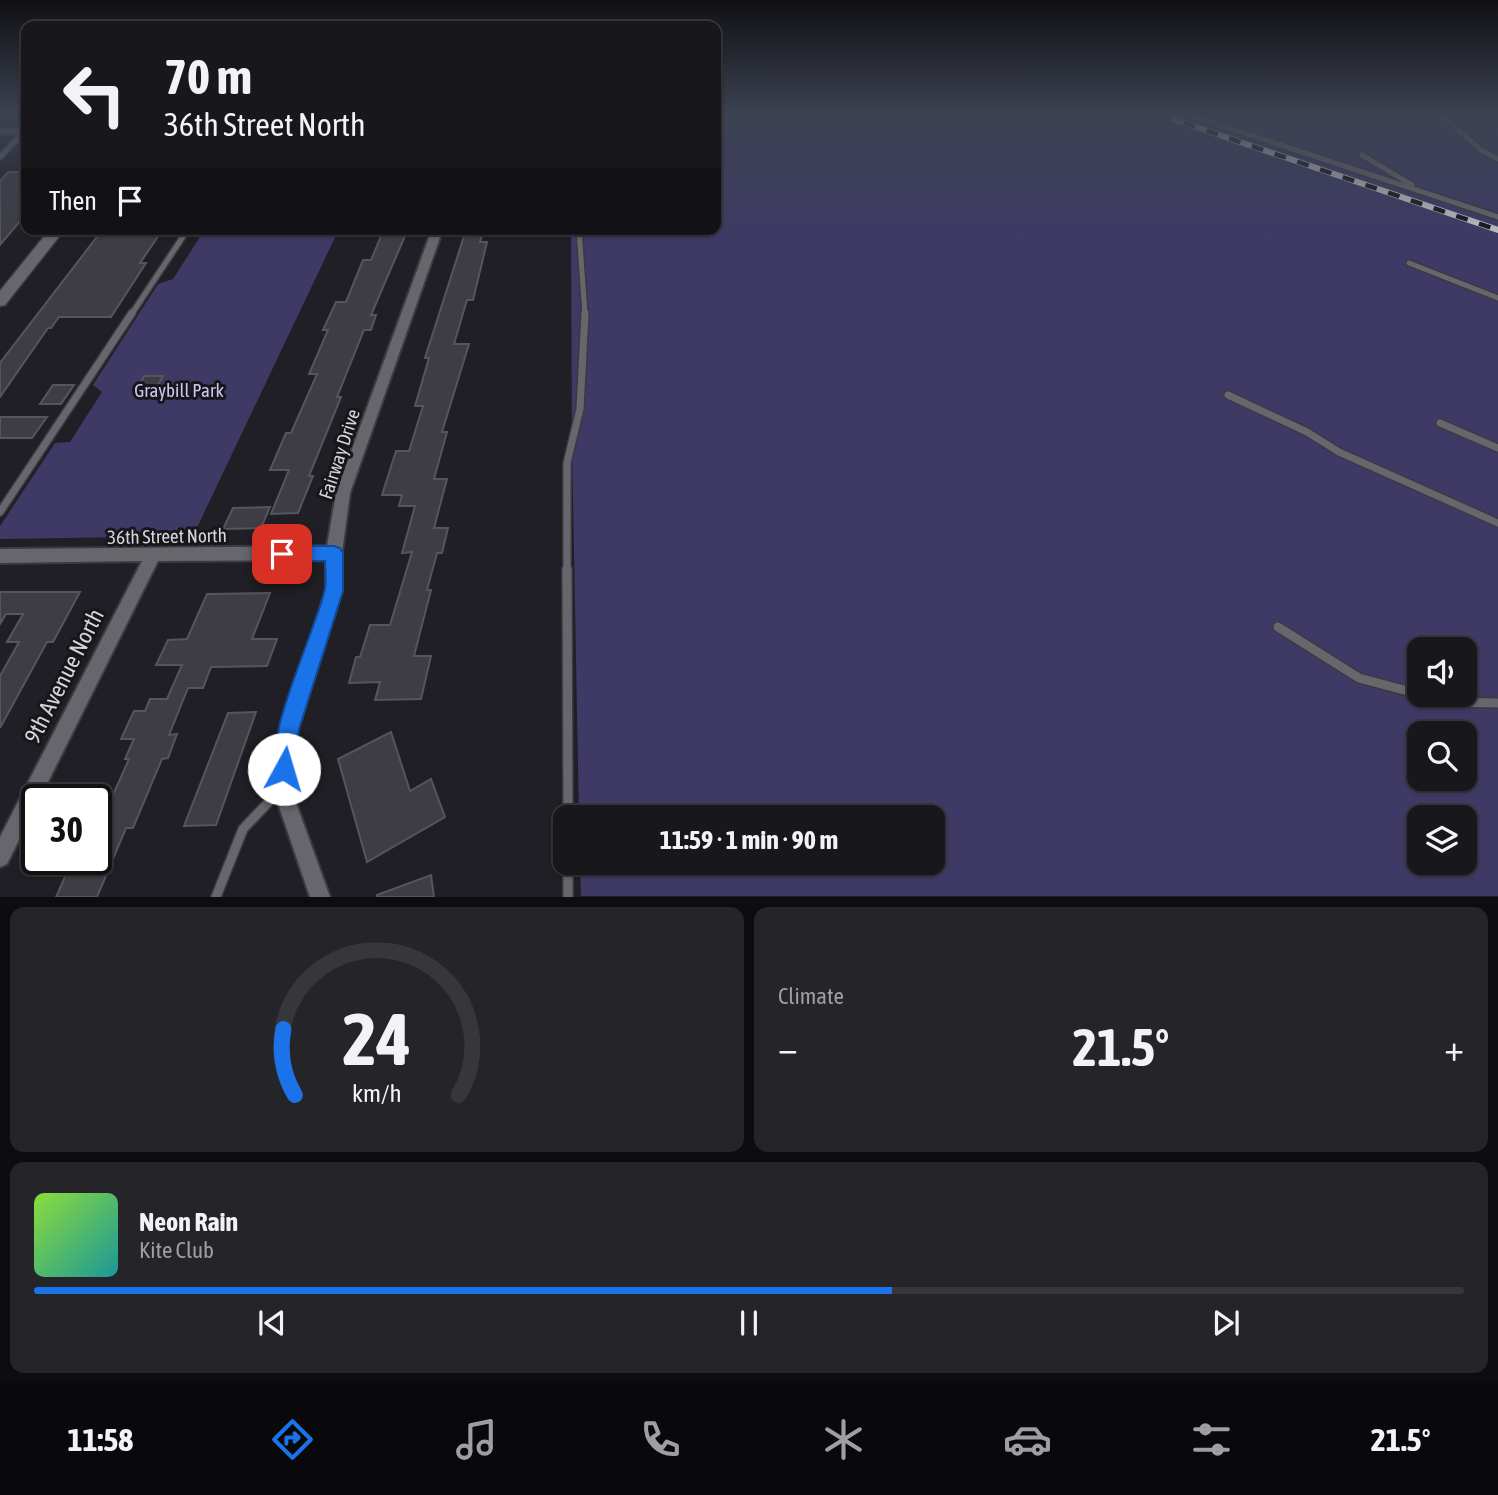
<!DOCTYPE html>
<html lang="en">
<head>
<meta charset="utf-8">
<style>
	:root { --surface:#17171c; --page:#242429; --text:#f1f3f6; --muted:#9e9fa3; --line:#36363b; --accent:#1a73e8 }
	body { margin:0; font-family:"Asap Condensed",sans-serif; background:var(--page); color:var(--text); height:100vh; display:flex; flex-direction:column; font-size:26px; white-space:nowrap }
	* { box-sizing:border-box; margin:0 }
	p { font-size:23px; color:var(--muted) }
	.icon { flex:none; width:38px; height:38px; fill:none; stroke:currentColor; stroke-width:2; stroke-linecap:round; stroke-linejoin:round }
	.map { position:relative; height:897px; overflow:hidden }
	.sheet { display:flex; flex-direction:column; gap:10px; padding:10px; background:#0d0d0f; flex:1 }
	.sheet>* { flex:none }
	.top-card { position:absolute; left:21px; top:21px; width:700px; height:214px; border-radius:14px; box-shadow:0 2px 5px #0004,0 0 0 2px var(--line); background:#17171c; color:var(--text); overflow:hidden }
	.buttons { position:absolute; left:1407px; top:637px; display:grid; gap:14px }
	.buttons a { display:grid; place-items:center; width:70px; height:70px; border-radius:14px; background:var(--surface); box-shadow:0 2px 5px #0004,0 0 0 2px var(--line); font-size:35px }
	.speed { position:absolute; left:21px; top:784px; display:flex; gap:14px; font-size:35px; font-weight:700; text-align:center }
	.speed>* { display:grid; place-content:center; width:91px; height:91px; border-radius:50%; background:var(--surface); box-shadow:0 2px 5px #0004,0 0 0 2px var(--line); line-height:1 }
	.speed .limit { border:4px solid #111; border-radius:10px; background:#fff; color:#111 }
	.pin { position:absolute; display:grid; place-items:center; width:60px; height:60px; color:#fff; margin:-30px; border-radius:14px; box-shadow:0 4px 10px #0006 }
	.me { position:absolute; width:77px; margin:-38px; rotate:6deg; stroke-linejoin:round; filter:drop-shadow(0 0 5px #0008) }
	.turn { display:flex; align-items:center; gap:24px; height:147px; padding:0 28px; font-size:32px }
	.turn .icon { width:91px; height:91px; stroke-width:2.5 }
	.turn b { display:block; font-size:49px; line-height:60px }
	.then { display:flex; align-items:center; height:66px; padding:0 28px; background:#0003; gap:14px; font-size:26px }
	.big { font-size:52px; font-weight:700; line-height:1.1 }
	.sheet .card { flex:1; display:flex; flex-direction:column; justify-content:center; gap:10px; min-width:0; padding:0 24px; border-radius:14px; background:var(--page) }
	.sheet .dial { align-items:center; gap:0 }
	.dial svg { height:182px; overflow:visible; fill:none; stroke:var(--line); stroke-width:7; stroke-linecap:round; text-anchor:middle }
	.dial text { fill:var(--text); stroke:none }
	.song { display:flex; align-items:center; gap:21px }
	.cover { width:84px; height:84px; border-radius:10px; background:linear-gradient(135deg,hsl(90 70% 55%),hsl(180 70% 35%)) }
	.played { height:7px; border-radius:4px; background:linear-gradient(90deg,var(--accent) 60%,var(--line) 60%) }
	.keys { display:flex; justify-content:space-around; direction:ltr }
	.heat { display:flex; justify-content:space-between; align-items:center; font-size:38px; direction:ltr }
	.sheet .tiles { flex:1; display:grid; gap:10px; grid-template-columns:1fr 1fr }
	.card:last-child { grid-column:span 2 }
	.trip { position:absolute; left:553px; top:805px; width:392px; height:70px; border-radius:14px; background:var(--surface); box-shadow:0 2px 5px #0004,0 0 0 2px var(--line); font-weight:700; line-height:70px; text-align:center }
	.tabs { display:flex; height:112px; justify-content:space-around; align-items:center; background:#09090b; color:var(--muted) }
	.tabs .icon { width:49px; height:49px }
	.tabs .active { color:var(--accent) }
	.tabs b { font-size:32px; color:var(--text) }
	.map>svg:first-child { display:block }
</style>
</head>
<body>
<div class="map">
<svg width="1498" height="897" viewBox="0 0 1498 897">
	<rect width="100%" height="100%" fill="#1f1f25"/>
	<g fill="#3e3a65" fill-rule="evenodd">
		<path d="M716 115H1498V896H581L580 863H933V817H579L572 448 571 229H716ZM1419 649H1465V695H1419ZM1419 733H1465V779H1419ZM1419 817H1465V863H1419Z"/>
		<path d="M205 229H339L193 536 0 539V526L55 443 70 442 102 392 93 385 158 284 173 279Z"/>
	</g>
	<g fill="#3d3d43" stroke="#56555c" stroke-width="2">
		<path d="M8 172H26V214L0 245V181Z"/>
		<path d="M103 229H163L140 263H146L111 317H59L51 328H48L0 397V363Z"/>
		<path d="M384 229H408L371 315H376L371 330H364L337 397H341L309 476H313L298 513 271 514 289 470H270L286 433H291L317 374H309L328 330H323L336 302H346L363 260H371Z"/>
		<path d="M465 233H483L480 242H487L473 300H467L454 344H469L442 432H447L434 479H447L434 528H448L442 553H437L427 590H431L414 656H431L421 699 375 700 380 682 349 683 356 657H360L370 625H390L412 552 402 553 415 506H399L402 495H382L396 451H409L423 406H415L429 358H425Z"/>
		<path d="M144 376H163L154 392 135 393Z"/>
		<path d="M53 385H74L61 404H40Z"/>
		<path d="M0 417H47L32 438H0Z"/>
		<path d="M270 507 261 528 223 529 233 508Z"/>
		<path d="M0 592H80L53 642H47L0 728V676L19 642H7L23 614H6L0 624Z"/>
		<path d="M270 593 252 639H277L267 666 211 667 203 688H188L169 735 177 734 168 758 162 759 133 828H126L97 897H56L73 859H96V833L129 759H125L134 739H121L134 711H145L150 699H167L182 665H156L168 640 187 639 207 594Z"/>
		<path d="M256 712 216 825 184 826 228 713Z"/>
		<path d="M391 732 410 791 431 779 445 817 367 862 338 759Z"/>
		<path d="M431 875 434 897H377V895Z"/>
	</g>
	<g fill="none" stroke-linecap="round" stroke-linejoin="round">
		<defs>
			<g id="service-far2">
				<path d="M1190 115 1498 217"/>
				<path d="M1442 116 1481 150 1498 159"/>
				<path d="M1362 155 1412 185"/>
				<path d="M0 157 26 130"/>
				<path d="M579 229 585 315"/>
				<path d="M1409 263 1498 298"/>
				<path d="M131 315 188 229"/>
			</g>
			<g id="service-far1">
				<path d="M1228 395 1307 432 1339 452 1498 523"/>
				<path d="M1440 423 1498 448"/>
				<path d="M0 512 132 313"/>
				<path d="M567 571V463L580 409 585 313"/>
			</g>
			<g id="service">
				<path d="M567 569 568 817"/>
				<path d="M1278 627 1359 678 1419 694"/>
				<path d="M1423 695 1453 702 1498 703"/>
				<path d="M568 863V897"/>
				<path d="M216 897 243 829 281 789"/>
			</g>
			<g id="minor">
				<rect x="0" y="128" width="26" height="6"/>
				<path d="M432 229H443L350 493 342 553V591L298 729 291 789 330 897H310L273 789 280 729 326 591V560L158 561 39 800H37V804L7 864 0 867V837L142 561 0 563V549L327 546 336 493Z"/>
			</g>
			<path id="tertiary" d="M50 229H65L5 305 0 306V291Z"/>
		</defs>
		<use href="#service-far2" stroke="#3a3a3f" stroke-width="8"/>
		<use href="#service-far1" stroke="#3a3a3f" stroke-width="10"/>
		<use href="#service" stroke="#3a3a3f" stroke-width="12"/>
		<use href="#minor" stroke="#3a3a3f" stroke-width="4"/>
		<use href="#tertiary" stroke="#3a3a3f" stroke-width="3"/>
		<use href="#service-far2" stroke="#67666d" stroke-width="5"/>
		<use href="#service-far1" stroke="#67666d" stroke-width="7"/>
		<use href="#service" stroke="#67666d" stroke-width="9"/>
		<use href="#minor" fill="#67666d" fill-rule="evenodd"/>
		<use href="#tertiary" fill="#67666d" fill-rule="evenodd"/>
		<defs>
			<path id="rail" d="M1161 115 1498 230"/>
		</defs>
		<use href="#rail" stroke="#c2c2c6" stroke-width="6"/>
		<use href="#rail" stroke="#16161b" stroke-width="4.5" stroke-dasharray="12" stroke-linecap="butt"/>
	</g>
	<linearGradient id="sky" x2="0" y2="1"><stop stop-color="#111114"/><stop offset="0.48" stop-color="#3c4251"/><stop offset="1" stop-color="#3c4251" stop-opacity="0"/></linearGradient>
	<rect width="1498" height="240" fill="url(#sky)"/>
	<path fill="#1a73e8" stroke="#114b97" stroke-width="2" d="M282 546H334L340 548 343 553V591L299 729 292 776 284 779 277 776C262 741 314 634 324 593 327 583 325 571 325 561H282L276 559 274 554 276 548Z"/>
	<g text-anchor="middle" stroke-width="6" stroke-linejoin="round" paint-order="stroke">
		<g font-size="19" fill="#cac8f0" stroke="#16161b">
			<text x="179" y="397">Graybill Park</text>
		</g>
		<g font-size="19" fill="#d6d6da" stroke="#16161b">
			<text transform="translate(339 454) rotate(-72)" y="7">Fairway Drive</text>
			<text transform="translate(167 536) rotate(-1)" y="7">36th Street North</text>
		</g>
		<g font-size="23" fill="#d6d6da" stroke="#16161b">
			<text transform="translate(64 676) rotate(-63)" y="8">9th Avenue North</text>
		</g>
	</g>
</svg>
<div class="buttons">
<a><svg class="icon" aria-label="sound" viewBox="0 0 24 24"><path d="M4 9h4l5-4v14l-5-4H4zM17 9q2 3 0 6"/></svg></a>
<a><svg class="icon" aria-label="search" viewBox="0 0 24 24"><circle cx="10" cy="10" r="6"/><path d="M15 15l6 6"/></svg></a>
<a><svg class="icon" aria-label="layers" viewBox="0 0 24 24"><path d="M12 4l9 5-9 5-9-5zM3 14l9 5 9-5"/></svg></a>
</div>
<div class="speed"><div class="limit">30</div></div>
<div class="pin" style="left:282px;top:554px;background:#d93025"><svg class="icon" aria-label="arrive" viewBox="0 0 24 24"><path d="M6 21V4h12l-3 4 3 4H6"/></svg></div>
<svg class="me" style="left:284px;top:769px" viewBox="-20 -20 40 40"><circle r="19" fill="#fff"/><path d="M0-13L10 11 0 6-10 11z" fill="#1a73e8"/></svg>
<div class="trip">11:59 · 1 min · 90 m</div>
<div class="top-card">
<div class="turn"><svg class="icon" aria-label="left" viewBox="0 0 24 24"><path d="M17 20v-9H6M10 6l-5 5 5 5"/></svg><div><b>70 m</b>36th Street North</div></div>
<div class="then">Then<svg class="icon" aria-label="arrive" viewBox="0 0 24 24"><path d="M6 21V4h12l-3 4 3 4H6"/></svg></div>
</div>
</div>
<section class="sheet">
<div class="tiles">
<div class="card dial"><svg viewBox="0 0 100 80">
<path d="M14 69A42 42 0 1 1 86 69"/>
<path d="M14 69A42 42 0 0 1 9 40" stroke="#1a73e8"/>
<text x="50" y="56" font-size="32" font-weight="700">24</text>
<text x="50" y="72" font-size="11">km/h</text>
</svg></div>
<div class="card"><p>Climate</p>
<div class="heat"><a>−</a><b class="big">21.5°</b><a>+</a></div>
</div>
<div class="card">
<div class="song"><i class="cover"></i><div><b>Neon Rain</b><p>Kite Club</p></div></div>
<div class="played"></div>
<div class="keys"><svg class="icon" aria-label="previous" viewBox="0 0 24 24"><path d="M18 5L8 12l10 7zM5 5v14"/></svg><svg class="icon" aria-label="pause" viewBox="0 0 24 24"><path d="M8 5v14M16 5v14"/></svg><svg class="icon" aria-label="next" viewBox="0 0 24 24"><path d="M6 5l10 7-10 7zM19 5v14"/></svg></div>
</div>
</div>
</section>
<nav class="tabs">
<b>11:58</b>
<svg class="icon active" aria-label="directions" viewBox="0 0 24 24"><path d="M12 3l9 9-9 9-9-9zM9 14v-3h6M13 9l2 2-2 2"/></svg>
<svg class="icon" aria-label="music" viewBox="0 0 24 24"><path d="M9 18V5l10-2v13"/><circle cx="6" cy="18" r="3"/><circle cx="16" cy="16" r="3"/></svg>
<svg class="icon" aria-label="phone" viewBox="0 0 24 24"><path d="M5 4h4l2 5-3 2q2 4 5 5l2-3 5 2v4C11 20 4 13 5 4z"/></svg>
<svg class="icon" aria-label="climate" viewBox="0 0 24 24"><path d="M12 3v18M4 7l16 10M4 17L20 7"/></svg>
<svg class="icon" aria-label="car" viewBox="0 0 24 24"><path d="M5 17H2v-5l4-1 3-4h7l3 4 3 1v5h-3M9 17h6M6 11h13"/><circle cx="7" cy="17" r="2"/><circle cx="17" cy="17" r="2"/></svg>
<svg class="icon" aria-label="filters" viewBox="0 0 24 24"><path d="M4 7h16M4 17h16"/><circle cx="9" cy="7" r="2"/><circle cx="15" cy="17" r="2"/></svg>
<b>21.5°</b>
</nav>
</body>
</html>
